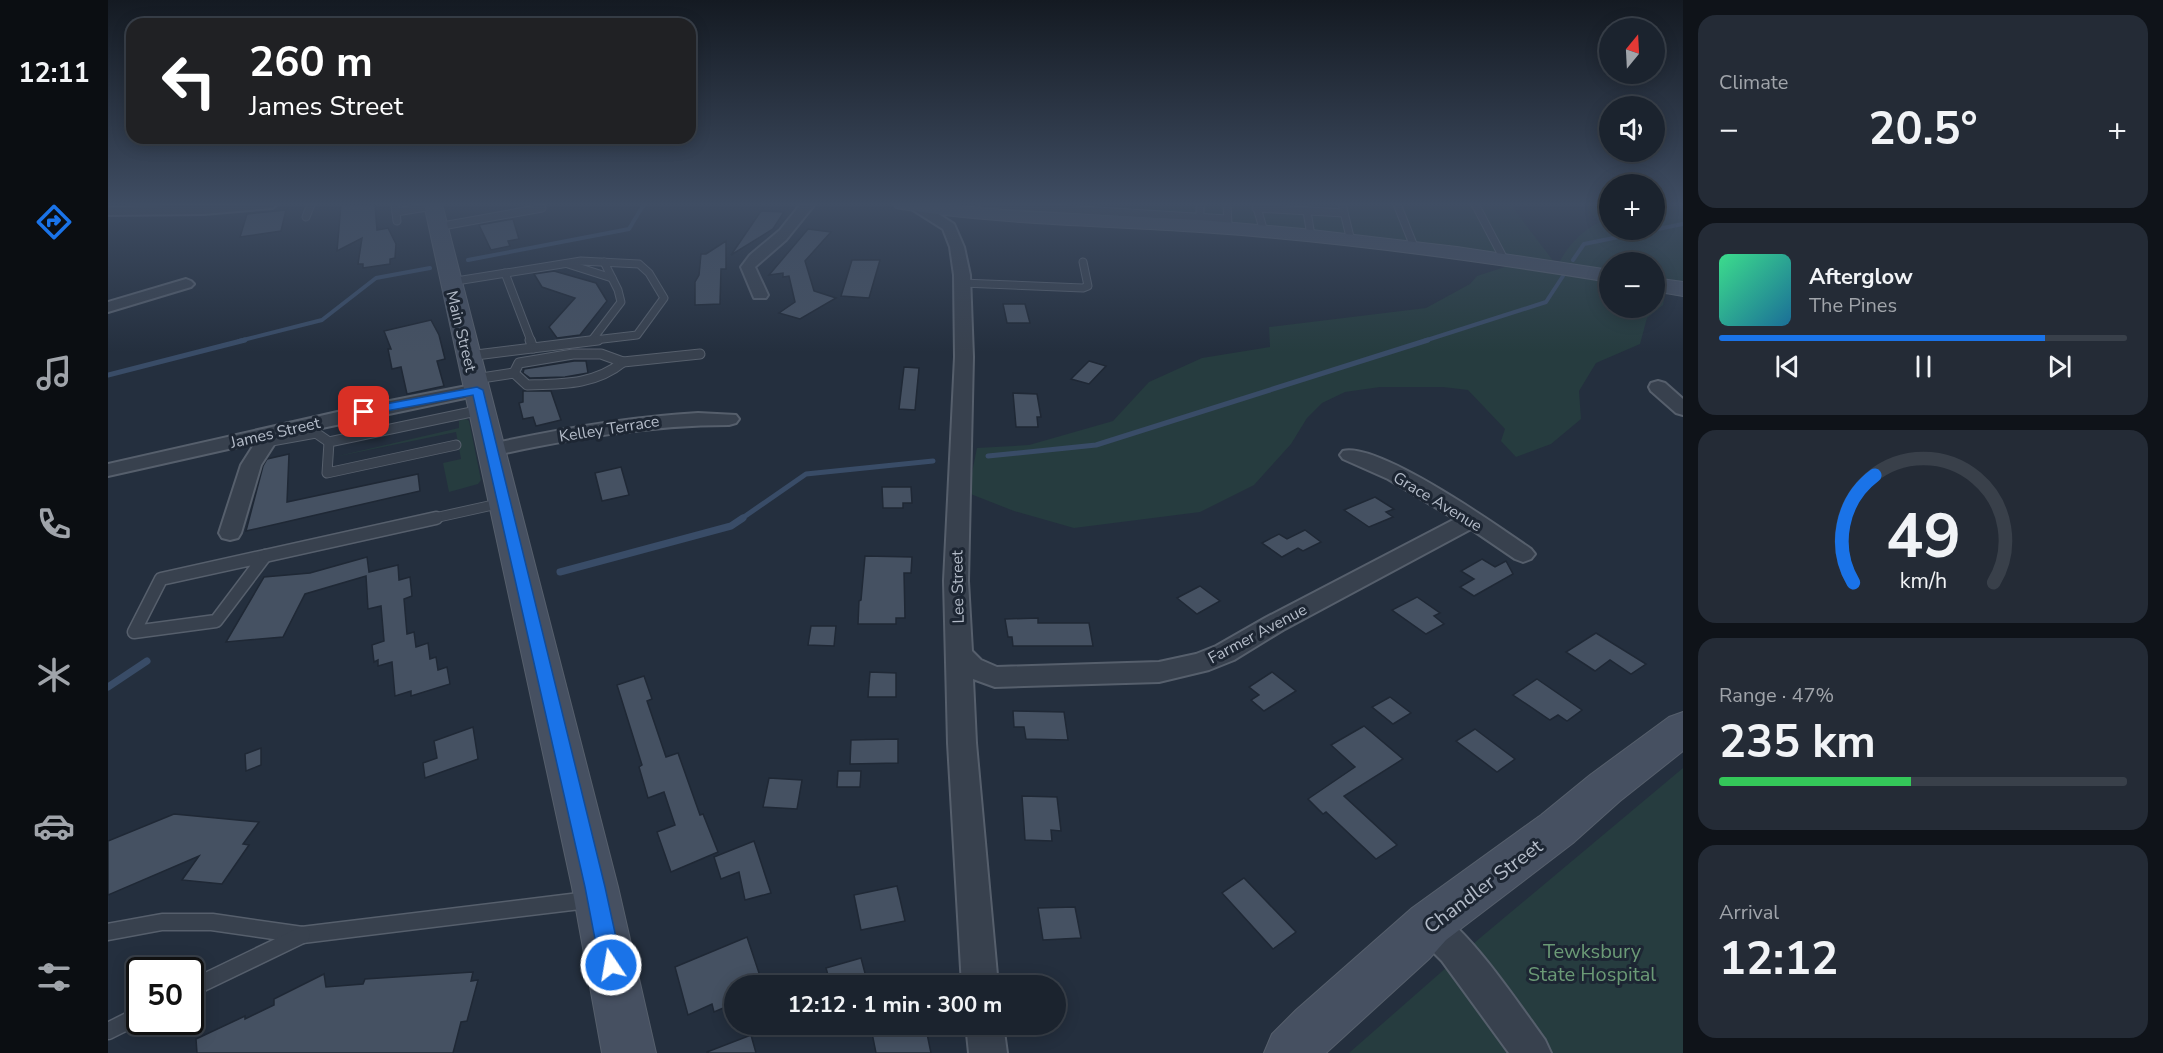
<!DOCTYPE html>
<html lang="en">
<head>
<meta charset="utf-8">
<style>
	:root { --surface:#1b232e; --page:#242b36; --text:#f1f3f6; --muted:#a0a4aa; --line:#39404a; --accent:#1a73e8 }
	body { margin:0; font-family:"Nunito Sans",sans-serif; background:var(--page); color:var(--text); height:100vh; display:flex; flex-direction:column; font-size:22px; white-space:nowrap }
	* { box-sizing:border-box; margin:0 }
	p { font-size:20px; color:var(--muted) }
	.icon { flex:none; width:33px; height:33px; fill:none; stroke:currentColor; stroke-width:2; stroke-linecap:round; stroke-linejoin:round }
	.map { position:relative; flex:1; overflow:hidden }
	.panel { display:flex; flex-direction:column; gap:15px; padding:15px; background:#0f1319; width:480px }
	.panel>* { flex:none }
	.top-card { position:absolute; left:18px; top:18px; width:570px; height:126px; border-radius:18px; box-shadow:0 3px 15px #0003,0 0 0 2px var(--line); background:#202124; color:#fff; overflow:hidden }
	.needle { width:39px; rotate:18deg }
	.fabs { position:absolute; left:1491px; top:18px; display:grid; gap:12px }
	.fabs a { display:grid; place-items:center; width:66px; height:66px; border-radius:50%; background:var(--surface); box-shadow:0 3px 15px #0003,0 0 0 2px var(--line); font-size:30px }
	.speed { position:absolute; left:18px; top:957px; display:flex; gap:12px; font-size:30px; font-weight:700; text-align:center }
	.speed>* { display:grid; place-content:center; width:78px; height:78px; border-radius:50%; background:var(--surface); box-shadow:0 3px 15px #0003,0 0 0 2px var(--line); line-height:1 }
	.speed .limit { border:3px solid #111; border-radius:9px; background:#fff; color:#111 }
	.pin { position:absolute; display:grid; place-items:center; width:51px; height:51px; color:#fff; margin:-26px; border-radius:12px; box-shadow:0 3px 9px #0006 }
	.me { position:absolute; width:66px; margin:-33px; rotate:348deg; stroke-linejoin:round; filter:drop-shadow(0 0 4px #0008) }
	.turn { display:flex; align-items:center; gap:21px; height:126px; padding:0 24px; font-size:27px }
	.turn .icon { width:78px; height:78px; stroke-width:2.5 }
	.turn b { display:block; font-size:42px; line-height:51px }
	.big { font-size:45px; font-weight:700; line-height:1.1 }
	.panel .widget { flex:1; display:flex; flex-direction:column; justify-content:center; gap:9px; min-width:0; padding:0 21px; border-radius:18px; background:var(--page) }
	.panel .dial { align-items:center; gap:0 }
	.dial svg { height:156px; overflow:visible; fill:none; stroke:var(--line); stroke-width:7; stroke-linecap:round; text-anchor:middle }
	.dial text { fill:var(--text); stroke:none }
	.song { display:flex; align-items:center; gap:18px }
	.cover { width:72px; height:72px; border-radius:9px; background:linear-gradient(135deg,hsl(150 70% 55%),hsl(200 70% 35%)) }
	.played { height:6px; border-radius:3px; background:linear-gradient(90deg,var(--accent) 80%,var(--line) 80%) }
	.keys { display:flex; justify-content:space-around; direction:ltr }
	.heat { display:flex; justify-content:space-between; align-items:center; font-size:33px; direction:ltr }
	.charge { height:9px; border-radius:4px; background:linear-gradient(90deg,#34c759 47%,var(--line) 0) }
	.trip { position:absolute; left:616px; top:975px; width:342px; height:60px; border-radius:30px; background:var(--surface); box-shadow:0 3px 15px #0003,0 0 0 2px var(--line); font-weight:700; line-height:60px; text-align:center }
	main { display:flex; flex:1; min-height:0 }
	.tab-bar { display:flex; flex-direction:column; width:108px; justify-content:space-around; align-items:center; background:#0b0e12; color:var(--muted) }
	.tab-bar .icon { width:42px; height:42px }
	.tab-bar .on { color:var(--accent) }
	.tab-bar b { font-size:27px; color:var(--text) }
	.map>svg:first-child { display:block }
</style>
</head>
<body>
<main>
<nav class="tab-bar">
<b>12:11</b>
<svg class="icon on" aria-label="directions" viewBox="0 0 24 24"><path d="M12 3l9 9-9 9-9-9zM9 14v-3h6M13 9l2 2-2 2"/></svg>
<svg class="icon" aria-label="music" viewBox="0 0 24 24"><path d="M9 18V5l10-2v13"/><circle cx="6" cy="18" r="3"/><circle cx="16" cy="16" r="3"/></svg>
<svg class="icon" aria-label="phone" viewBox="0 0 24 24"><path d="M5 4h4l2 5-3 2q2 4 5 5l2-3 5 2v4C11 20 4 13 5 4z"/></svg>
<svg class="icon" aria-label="climate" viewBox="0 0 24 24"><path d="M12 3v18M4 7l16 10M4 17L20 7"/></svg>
<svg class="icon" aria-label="car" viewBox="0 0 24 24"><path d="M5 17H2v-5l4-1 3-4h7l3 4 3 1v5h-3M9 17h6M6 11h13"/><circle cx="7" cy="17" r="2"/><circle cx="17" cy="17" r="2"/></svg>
<svg class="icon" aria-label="filters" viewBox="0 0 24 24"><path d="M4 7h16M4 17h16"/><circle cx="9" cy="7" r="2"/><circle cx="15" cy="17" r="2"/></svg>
</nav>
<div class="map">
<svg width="1575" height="1053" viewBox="0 0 1575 1053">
	<rect width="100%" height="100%" fill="#242f3e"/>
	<g fill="#263c3f">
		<path d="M824 204H1402L1446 262 1071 219 873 209Z"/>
		<path d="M1475 204H1501L1502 230H1546L1547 204H1575V284L1547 278 1546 262H1502L1501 269 1451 263C1461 244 1473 232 1492 222Z"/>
		<path d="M1403 265 1501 280 1502 308H1546L1547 287 1558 289 1555 305 1539 318 1532 344 1488 363 1471 391 1473 419 1443 444 1408 457 1393 441 1397 429 1360 390 1335 387H1272L1237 392 1214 403 1199 418 1183 444 1146 485 1092 512 966 528 906 511 860 493 869 448 921 445 1005 421 1041 382 1094 358 1162 347 1161 327 1318 308 1362 284 1369 276Z"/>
		<path d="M357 418 361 421 373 480 370 484 341 492 335 463 353 459 348 432 226 457 351 428V421Z"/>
		<path d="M1575 768V1053H1241L1372 938Z"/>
	</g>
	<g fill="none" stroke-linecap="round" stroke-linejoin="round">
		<g stroke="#394c67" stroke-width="4">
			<path d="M360 260 521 229 536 204"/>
			<path d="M1465 260 1476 244 1575 224"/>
			<path d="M131 341 214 320 268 278 322 268"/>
			<path d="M1316 341 1438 302 1455 276"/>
		</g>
		<g stroke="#394c67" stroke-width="5">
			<path d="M0 375 137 340"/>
			<path d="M880 456 988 445 1320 340"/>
			<path d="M633 519 698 474 825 461"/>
		</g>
		<g stroke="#394c67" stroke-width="7">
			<path d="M452 572 623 526 635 518"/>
			<path d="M0 687 39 661"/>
		</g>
	</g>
	<g fill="#455162" stroke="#1f2835" stroke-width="1.5">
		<path d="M233 204H267L269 230 280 228 288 244 287 258 282 259V264L255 268V264H250L254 238 229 251Z"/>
		<path d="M178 210 173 231 132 237 139 214Z"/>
		<path d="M653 211 676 212 665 229 623 255Z"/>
		<path d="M405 219 411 239 400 241 402 246 383 250 371 225Z"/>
		<path d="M700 229 723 232 697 261 706 291 728 298 692 319 671 313 687 302 681 276 675 277V273L661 275Z"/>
		<path d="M618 241V269H613L612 304 587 305V282L591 275 593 254H598Z"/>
		<path d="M744 260H772L761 298 733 296Z"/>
		<path d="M446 271 488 283 499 301 472 335 449 338 441 327 467 298 434 287 426 274Z"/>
		<path d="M895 304H917L922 323H899Z"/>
		<path d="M323 320 331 335 337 359 329 361 336 386 299 394 293 367 284 369 280 349H283L276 331Z"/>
		<path d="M466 361H478L480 373 457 377 422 378 415 373 416 369Z"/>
		<path d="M981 361 998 366 981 384 963 379Z"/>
		<path d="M796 367 811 368 807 410 791 409Z"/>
		<path d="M415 391H443L453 420 428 426 425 417 415 419 411 403 415 402Z"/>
		<path d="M905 393 929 394 933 417H929L930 427H908Z"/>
		<path d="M181 454 179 502 310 474 312 491 138 531 155 466 159 459Z"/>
		<path d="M513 467 521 495 494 501 487 473Z"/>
		<path d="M774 487H803L804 503H795V508H775Z"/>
		<path d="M1267 497 1286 509 1278 512 1285 517 1261 527 1236 510Z"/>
		<path d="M1197 530 1213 542 1195 551 1190 548 1174 557 1154 543 1171 534 1179 539Z"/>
		<path d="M757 556 804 557 803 573H796L797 618H788V624H750L751 601 753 600Z"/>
		<path d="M259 557 261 572 290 565 291 580 302 577 304 596 296 599 299 634 306 632 308 647 320 643 322 659 328 657 330 670 339 667 342 684 303 696V691L287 696 284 662 270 666V660L266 662 264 645 276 641 273 606 260 609 258 576 197 594 175 637 118 642 156 577 202 573Z"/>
		<path d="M1374 559 1387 567 1398 561 1405 574 1366 596 1352 587 1366 579 1353 571Z"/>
		<path d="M1092 586 1112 601 1089 614 1069 598Z"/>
		<path d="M1309 597 1332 613 1326 616 1336 624 1318 634 1284 610Z"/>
		<path d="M930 618V623H981L985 646H905L904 637H900L897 619Z"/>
		<path d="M703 626H728L726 646 700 645Z"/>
		<path d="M1488 633 1538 664 1523 674 1502 660 1487 671 1458 652Z"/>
		<path d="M762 672 788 673V697H760Z"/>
		<path d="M1164 672 1188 691 1156 711 1143 700 1151 695 1141 687Z"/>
		<path d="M536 676 544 699 539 701 558 757 570 753 592 815 595 814 610 852 563 872 549 832 567 825 556 792 540 798 531 767 534 765 509 685Z"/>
		<path d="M1429 679 1474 710 1459 721 1450 715 1442 720 1405 695Z"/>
		<path d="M1282 697 1303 713 1285 724 1264 707Z"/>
		<path d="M905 711 956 712 960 740 918 739 916 727H906Z"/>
		<path d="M1256 726 1295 759 1236 796 1289 845 1268 859 1218 812 1215 814 1200 799 1247 767 1223 745Z"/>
		<path d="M365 727 370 759 317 778 315 763 329 758 326 741Z"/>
		<path d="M1367 729 1407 759 1389 772 1348 741Z"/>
		<path d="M790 739V763L742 764 743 740Z"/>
		<path d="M153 748V765L138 771 137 754Z"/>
		<path d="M730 771H753L752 787H729Z"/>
		<path d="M661 778 694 780 689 809 655 807Z"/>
		<path d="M914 796 949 797 953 831 943 830 944 841 917 840Z"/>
		<path d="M66 814 151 822 135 844 141 845 114 884 74 880 91 856 0 895V841Z"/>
		<path d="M646 841 663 893 637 900 631 872 613 879 606 857Z"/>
		<path d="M1136 878 1188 932 1165 949 1114 893Z"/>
		<path d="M789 886 797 921 753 930 746 895Z"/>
		<path d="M967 907 973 938 935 940 930 908Z"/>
		<path d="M639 937 652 976 627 986V1003L606 1012 604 1004 580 1015 567 967Z"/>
		<path d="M753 958 758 977 723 986 718 968Z"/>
		<path d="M365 972 363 981 370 980 359 1021 353 1022 345 1053H89L88 1039 137 1016V1019L166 1005V999L216 974 218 987 255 984 257 979Z"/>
		<path d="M808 1024H817L823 1053H768L764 1033Z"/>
		<path d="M643 1035 648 1053H599V1052Z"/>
	</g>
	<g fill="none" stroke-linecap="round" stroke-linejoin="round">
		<defs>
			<g id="lane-far3">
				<path d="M287 204 289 221"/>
				<path d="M875 204 1119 219"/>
				<path d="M1092 204V217"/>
				<path d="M1119 204 1120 225"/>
				<path d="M1148 204 1156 232"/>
				<path d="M1234 204 1243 241"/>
				<path d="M1289 204 1307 249"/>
				<path d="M1367 204 1396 259"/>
				<path d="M1148 208 1236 213"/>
				<path d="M1199 211 1203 236"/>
				<path d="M288 212 325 206"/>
				<path d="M198 217 203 204"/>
				<path d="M329 227 434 208"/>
				<path d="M460 264 504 278"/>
				<path d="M397 273 423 341"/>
				<path d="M342 282 473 261 531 264 541 273 556 298 529 335 478 341"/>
				<path d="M854 283 975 288 980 286 975 262"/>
				<path d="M484 340 513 302 510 290 496 262"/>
			</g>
			<g id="lane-far2">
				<path d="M422 340 425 348"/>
				<path d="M465 354H493L515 362C487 385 454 384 419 385L406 373 411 363Z"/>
				<path d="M360 356 490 340"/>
				<path d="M515 362 592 354"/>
				<path d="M367 379 406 373"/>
				<path d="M158 442 208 433 221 442"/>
				<path d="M348 445 219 473 221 442 373 410"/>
				<path d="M322 519 394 503"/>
			</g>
			<g id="lane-far1">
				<path d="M157 556 108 621 26 632 53 579Z"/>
				<path d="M157 556 328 518"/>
			</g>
			<g id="lane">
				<path d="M0 932 54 922H104L194 935 480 900"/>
				<path d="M82 989 194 935"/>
				<path d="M0 1031 32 1015"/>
			</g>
			<g id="street">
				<path d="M170 204 164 208 96 214 0 215V207Z"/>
				<path d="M707 204 678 240 647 267 660 295 658 298H646L633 267 642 255 672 230 692 205Z"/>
				<path d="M805 204H815L846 224 856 247 862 275 865 357 860 581 864 651 873 660 889 667 1051 662 1088 654 1108 646 1157 618 1347 519 1280 479 1235 459 1232 455 1235 451C1271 442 1390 526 1423 549L1427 554 1423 559 1415 562 1407 559 1363 529 1175 630 1126 660 1101 670 1051 682 887 687 865 679 868 743 890 986H854L840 743 836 581 847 357 846 275 842 247 835 229 805 210 803 207Z"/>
				<path d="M78 279 83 281 86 284 83 287 0 312V302Z"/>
				<path d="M1550 381 1557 383 1575 399V415L1568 413 1543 391 1541 387 1543 383Z"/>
				<path d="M369 384 376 386 378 390 376 394 171 437 153 465 133 533 130 538 122 540 114 538 111 533 133 465 147 443 0 476V464L256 406Z"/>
				<path d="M590 413 628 415 631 419 628 423 621 425C540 425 462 439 383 456L376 454 373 450 376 446 383 444C452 429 520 417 590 413Z"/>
				<path d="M1321 907C1357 922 1412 1006 1437 1040L1443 1053H1401L1334 961 1309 936 1304 924 1309 912Z"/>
				<path d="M858 1024H895L899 1053H861Z"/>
			</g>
			<g id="secondary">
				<path d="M316 204H334L510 887 548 1053H494L464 887Z"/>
				<path d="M785 204H833L905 211 1092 220 1195 229 1349 247 1502 270V282C1366 260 1229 241 1092 232 992 225 893 225 794 209L788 208Z"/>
				<path d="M1546 278 1575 282V296L1546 291Z"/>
				<path d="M1575 712V751L1512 801 1465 843 1338 940 1321 959 1218 1053H1156L1164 1034 1188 1010 1304 908 1433 815 1482 775 1561 717Z"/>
			</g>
		</defs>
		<use href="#lane-far3" stroke="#565f6c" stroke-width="9"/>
		<use href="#lane-far2" stroke="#565f6c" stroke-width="11"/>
		<use href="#lane-far1" stroke="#565f6c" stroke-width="15"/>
		<use href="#lane" stroke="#565f6c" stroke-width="19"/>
		<use href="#street" stroke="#565f6c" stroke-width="4"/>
		<use href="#secondary" stroke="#565f6c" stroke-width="2"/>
		<use href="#lane-far3" stroke="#38414e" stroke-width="7"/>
		<use href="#lane-far2" stroke="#38414e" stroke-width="9"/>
		<use href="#lane-far1" stroke="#38414e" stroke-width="12"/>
		<use href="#lane" stroke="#38414e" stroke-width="16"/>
		<use href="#street" fill="#38414e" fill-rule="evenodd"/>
		<use href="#secondary" fill="#465061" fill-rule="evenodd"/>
	</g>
	<linearGradient id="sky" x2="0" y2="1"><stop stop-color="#141a22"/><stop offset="0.58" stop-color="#3f4d63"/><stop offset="1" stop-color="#3f4d63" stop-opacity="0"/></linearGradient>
	<rect width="1575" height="352" fill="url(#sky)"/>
	<path fill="#1a73e8" stroke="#114b97" stroke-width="1.5" d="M369 387 375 390 497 887 514 965 511 972 503 976 495 972 492 965 477 887 365 395 256 415 251 412 256 408Z"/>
	<g text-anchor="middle" stroke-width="6" stroke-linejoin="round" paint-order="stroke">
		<g font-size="16" fill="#b4bcc9" stroke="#1d2633">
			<text transform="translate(354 331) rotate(76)" y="6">Main Street</text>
			<text transform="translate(501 428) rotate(-9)" y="6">Kelley Terrace</text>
			<text transform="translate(167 432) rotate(-13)" y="6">James Street</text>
			<text transform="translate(1330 501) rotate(31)" y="6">Grace Avenue</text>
			<text transform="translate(849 587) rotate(-91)" y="6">Lee Street</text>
			<text transform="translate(1149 633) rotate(-28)" y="6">Farmer Avenue</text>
		</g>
		<g font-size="20" fill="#b4bcc9" stroke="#1d2633">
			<text transform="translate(1375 886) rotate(-37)" y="7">Chandler Street</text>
		</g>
		<g font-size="20" fill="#6b9a76" stroke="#1d2633">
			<text x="1484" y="958">Tewksbury<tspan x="1484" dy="23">State Hospital</tspan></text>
		</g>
	</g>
</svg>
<div class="fabs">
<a><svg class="needle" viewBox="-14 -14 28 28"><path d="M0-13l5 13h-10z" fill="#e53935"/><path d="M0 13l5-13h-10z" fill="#a0a4aa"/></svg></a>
<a><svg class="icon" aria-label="sound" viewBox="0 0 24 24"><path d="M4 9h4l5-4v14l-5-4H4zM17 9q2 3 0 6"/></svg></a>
<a>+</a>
<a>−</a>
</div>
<div class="speed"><div class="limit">50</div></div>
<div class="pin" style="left:256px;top:412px;background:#d93025"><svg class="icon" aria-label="arrive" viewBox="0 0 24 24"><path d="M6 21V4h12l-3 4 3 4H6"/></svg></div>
<svg class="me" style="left:503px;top:965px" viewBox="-20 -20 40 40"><circle r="17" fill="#1a73e8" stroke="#fff" stroke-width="3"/><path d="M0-11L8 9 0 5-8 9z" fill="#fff"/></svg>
<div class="trip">12:12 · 1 min · 300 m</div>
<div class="top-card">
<div class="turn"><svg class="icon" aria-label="left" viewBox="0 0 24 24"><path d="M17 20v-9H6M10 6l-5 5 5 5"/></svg><div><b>260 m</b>James Street</div></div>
</div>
</div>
<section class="panel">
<div class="widget"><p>Climate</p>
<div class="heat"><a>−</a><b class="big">20.5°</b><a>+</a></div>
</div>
<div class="widget">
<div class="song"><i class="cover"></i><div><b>Afterglow</b><p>The Pines</p></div></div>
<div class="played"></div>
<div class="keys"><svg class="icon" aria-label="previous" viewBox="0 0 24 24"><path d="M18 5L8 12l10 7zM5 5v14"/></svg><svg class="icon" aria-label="pause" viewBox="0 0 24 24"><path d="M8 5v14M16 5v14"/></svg><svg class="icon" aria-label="next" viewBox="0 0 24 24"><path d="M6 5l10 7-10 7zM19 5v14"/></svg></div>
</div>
<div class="widget dial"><svg viewBox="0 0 100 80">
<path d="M14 69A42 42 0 1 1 86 69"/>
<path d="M14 69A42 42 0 0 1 25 14" stroke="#1a73e8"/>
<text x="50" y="56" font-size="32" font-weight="700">49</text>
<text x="50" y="72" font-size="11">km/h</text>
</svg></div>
<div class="widget"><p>Range · 47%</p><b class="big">235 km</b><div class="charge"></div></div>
<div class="widget"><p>Arrival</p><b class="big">12:12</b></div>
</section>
</main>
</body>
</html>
